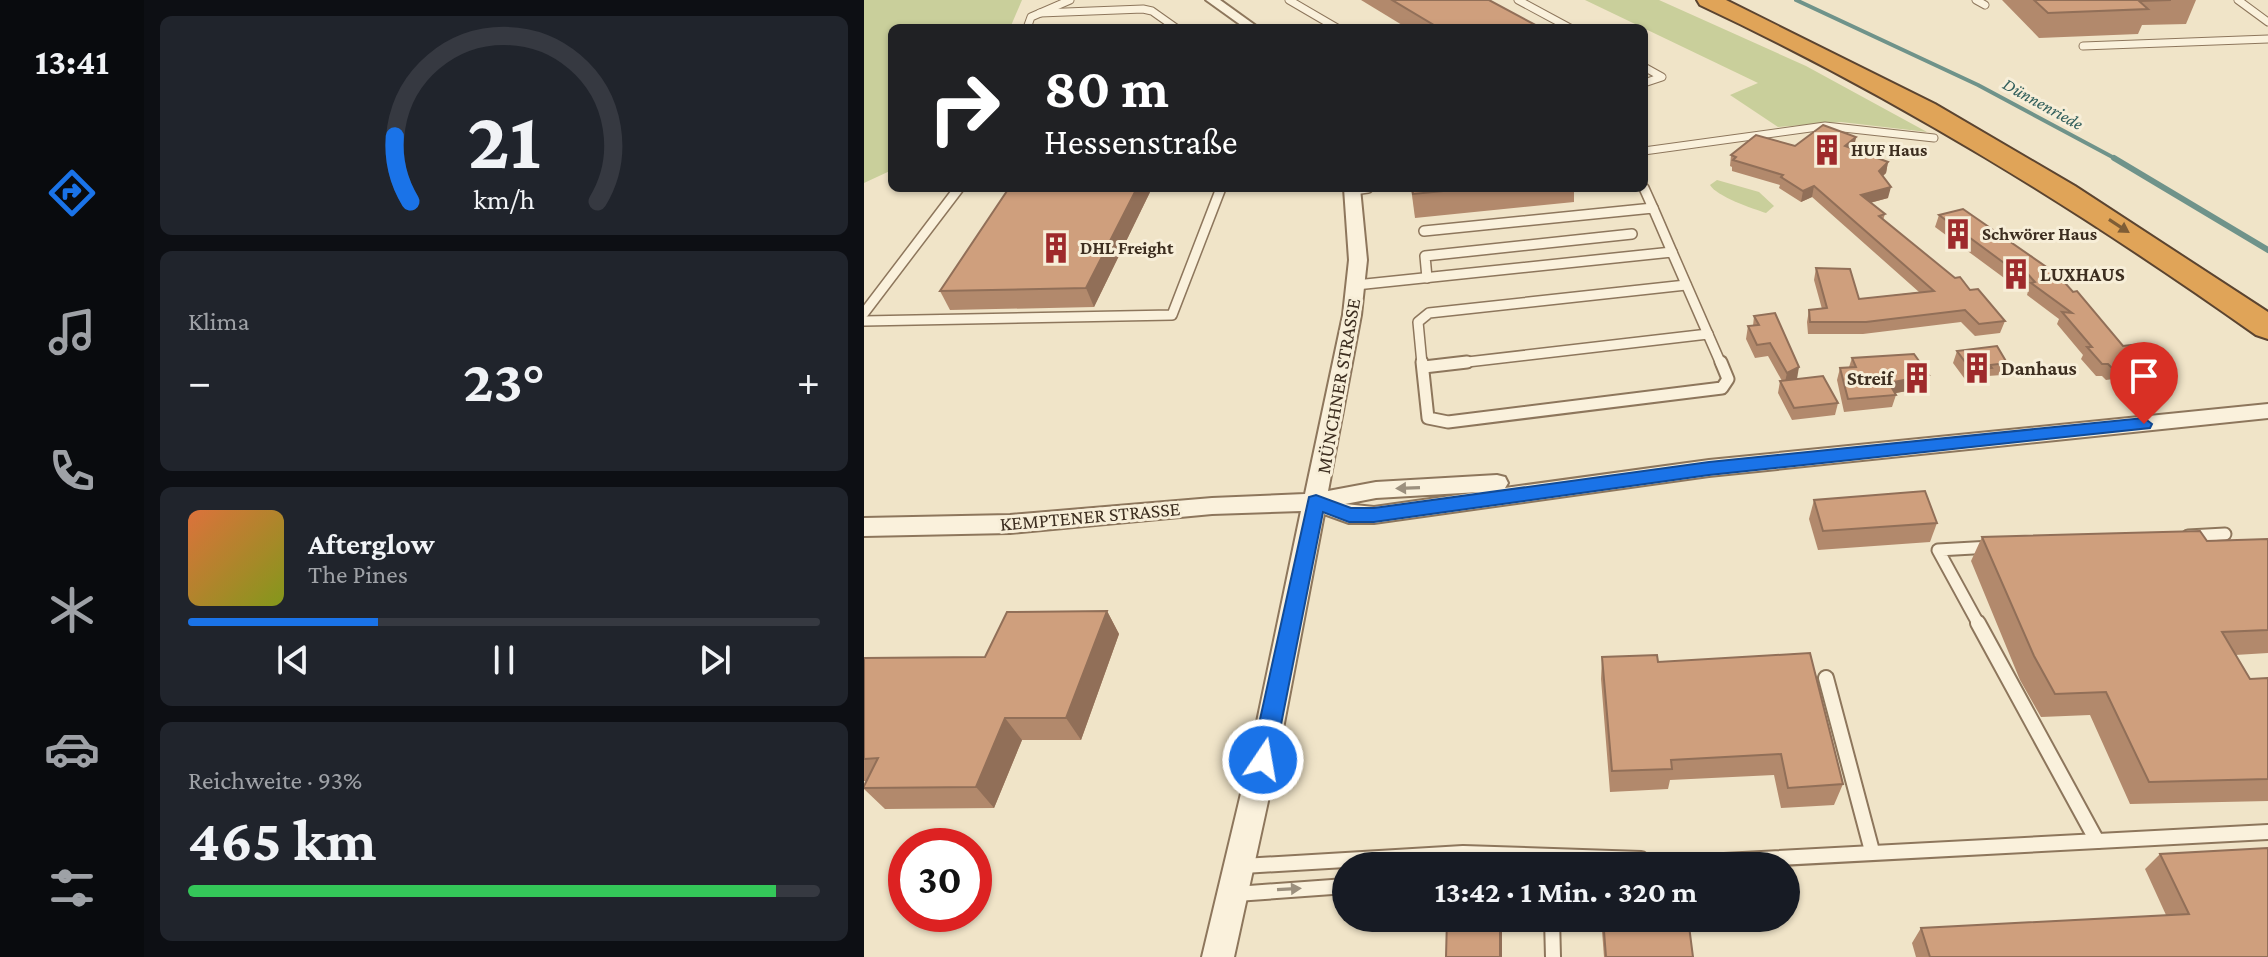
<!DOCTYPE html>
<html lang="de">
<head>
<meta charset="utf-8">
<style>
	:root { --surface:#171b24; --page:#20242c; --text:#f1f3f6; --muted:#9ea1a6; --line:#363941; --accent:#1a73e8 }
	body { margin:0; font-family:"Crimson Pro",serif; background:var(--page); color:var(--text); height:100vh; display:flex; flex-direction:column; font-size:30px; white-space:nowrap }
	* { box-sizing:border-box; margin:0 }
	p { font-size:26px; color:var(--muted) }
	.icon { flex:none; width:44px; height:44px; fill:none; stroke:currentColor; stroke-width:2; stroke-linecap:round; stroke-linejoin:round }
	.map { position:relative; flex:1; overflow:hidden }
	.drawer { display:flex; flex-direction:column; gap:16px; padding:16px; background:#0d0f14; width:720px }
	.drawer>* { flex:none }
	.banner { position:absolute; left:24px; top:24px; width:760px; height:168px; border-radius:12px; box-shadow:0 2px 6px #0004; background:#202124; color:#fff; overflow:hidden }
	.speed { position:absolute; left:24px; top:828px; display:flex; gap:16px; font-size:40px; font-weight:700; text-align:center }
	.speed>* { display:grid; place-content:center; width:104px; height:104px; border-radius:50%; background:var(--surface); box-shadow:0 2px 6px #0004; line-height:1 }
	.speed .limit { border:12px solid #d22; background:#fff; color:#111 }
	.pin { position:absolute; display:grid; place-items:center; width:68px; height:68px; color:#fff; margin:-82px -34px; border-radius:50% 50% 50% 0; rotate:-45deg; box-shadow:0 0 8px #0007 }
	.pin .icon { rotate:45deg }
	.me { position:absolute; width:88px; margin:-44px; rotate:12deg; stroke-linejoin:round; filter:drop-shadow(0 0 6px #0008) }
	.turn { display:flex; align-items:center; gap:28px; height:168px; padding:0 24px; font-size:36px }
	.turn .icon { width:104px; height:104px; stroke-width:2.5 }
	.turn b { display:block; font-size:56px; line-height:68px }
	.big { font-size:60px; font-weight:700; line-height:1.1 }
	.drawer .card { flex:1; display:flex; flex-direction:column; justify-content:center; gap:12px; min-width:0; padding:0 28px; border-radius:12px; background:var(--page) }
	.drawer .dial { align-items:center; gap:0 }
	.dial svg { height:208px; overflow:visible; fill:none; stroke:var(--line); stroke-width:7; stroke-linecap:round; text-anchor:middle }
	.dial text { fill:var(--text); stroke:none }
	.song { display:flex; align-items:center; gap:24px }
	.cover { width:96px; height:96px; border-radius:12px; background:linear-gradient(135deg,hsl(20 70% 55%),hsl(70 70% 35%)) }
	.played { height:8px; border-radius:4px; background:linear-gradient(90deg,var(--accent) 30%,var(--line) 30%) }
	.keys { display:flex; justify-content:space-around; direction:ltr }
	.heat { display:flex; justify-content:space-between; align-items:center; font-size:44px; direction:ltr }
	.charge { height:12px; border-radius:6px; background:linear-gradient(90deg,#34c759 93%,var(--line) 0) }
	.trip { position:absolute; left:468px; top:852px; width:468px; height:80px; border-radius:40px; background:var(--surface); box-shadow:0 2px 6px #0004; font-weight:700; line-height:80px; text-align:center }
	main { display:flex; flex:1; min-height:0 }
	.dock { display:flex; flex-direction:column; width:144px; justify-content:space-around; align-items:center; background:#090b0e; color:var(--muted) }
	.dock .icon { width:56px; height:56px }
	.dock .active { color:var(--accent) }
	.dock b { font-size:36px; color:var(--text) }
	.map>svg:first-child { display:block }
</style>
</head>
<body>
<main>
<nav class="dock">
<b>13:41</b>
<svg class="icon active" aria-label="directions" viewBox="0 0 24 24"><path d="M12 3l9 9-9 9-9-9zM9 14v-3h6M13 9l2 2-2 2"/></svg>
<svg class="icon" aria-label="music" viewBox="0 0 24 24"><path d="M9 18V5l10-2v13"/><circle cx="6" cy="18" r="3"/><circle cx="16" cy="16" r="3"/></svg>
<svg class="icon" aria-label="phone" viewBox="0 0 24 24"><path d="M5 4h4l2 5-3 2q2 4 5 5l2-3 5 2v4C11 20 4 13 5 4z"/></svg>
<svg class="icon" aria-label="climate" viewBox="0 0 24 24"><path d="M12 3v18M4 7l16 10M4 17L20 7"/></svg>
<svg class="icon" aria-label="car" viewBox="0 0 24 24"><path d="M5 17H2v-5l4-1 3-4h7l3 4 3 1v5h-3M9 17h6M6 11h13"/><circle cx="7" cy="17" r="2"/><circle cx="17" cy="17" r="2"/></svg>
<svg class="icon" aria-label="filters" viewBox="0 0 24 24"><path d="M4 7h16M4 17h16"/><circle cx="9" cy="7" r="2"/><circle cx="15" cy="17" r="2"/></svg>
</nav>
<section class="drawer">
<div class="card dial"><svg viewBox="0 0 100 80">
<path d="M14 69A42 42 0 1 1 86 69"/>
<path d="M14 69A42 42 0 0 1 8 44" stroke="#1a73e8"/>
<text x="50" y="56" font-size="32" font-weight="700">21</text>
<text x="50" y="72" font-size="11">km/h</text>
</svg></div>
<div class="card"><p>Klima</p>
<div class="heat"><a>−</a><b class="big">23°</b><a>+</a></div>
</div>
<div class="card">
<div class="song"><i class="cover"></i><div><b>Afterglow</b><p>The Pines</p></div></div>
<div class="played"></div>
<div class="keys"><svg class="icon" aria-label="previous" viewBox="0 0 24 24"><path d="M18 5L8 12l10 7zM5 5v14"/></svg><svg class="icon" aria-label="pause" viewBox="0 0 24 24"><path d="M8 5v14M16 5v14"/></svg><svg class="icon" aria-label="next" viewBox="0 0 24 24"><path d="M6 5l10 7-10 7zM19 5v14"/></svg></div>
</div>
<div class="card"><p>Reichweite · 93%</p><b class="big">465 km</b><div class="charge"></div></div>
</section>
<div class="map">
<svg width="1404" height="957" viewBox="0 0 1404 957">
	<rect width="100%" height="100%" fill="#f0e4c8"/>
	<g fill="#c9cf9b">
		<path d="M0 0H158L146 28H28V170L0 183Z"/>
		<path d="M721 0H795L942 66 1063 132 977 122 914 127 866 95 894 83Z"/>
		<path d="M853 180 895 192 910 206 902 213C889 209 852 196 846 185Z"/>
	</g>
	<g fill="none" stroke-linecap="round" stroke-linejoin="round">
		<path stroke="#6f938a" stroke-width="4" d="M932 0 1114 85 1254 160"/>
		<path stroke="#6f938a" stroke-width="6" d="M1250 158 1404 250"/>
		<defs>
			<g id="lane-far3">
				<path d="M425 0 473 28"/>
				<path d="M654 0 706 28"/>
				<path d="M1112 0 1121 5"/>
				<path d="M1374 0 1404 22"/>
				<path d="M176 13 279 9 288 11 312 28"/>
				<path d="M163 28 167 17 206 0"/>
				<path d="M1219 46 1404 39"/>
				<path d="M780 67 798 77 780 83"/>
				<path d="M780 151 961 126 1070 138"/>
			</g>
			<g id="lane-far2">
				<path d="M780 188 789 208"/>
				<path d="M489 190 504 188"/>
				<path d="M560 231 789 208 808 252"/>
				<path d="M563 278 561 256 768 234"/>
				<path d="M492 285 808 252 857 364"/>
				<path d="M0 313 95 188"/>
				<path d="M0 321 308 315 357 188"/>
				<path d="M558 364 554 322 565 313 822 285"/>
				<path d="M586 364 844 334"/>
			</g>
			<g id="lane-far1">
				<path d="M558 362 564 418 584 422 858 388 864 379 857 362"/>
				<path d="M560 367 603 362"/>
				<path d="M1324 536 1361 534"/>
				<path d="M1115 625 1074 550 1127 547"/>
			</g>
			<g id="lane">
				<path d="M1114 623 1233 841"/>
				<path d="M962 678 1008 851"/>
				<path d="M379 866 599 853 777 859"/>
				<path d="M766 866 1404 832"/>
				<path d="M372 894 482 886"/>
				<path d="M688 918 689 957"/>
			</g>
			<g id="street">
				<path d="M342 0H356L395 28H381Z"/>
				<path d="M480 188H496L503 260 497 315 464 491 512 482 633 475 641 477 644 483 641 488 845 460 1404 404V418L845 476 510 523H485L460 514 413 760 370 957H338L385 760 437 511 348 514 146 533 0 536V518L146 515 348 498 441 494 479 315 485 260ZM615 492 510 507 481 504 512 498Z"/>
			</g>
			<path id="highway" d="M833 0H862L1071 104 1211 186 1404 312V339L1392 335C1215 210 1033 97 836 5Z"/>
		</defs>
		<use href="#lane-far3" stroke="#8d765c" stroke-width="9"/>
		<use href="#lane-far2" stroke="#8d765c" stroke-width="12"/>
		<use href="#lane-far1" stroke="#8d765c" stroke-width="15"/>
		<use href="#lane" stroke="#8d765c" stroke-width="18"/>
		<use href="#street" stroke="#8d765c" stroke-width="4"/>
		<use href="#highway" stroke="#5b4430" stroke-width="4"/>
		<use href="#lane-far3" stroke="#faf1dc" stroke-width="7"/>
		<use href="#lane-far2" stroke="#faf1dc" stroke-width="9"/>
		<use href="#lane-far1" stroke="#faf1dc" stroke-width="11"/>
		<use href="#lane" stroke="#faf1dc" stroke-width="14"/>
		<use href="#street" fill="#faf1dc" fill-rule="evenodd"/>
		<use href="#highway" fill="#e0a458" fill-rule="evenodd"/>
	</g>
	<g fill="#b2896c">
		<path d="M497 0H625L677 28H543Z"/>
		<path d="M1138 0H1332L1322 24 1278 25 1274 34 1175 38Z"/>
		<path d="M992 137 989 149 1024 162 1022 173 1019 176 1024 198 1006 203 1021 214 1019 220 1106 290 1141 321 1136 333 1111 336 1097 322 999 334H944L943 322 945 310 958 309 950 280 952 268 995 299 1055 292 948 197 937 202 915 188 916 185 868 171V167L866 166 867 155Z"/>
		<path d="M288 188 230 307 86 310 76 291Z"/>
		<path d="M547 188H710V202L551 218Z"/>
		<path d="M1099 209 1259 346 1292 362 1286 374 1242 380 1238 376H1232L1217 359 1219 355 1193 324 1195 319 1163 295 1164 291 1158 283 1151 286 1071 227 1075 215Z"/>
		<path d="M890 316 933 379 974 403 971 415 928 420 914 393 916 381H918L904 356 891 358 882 339 884 326H889Z"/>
		<path d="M1093 351 1143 363 1138 375 1124 376 1123 379 1103 382 1089 363Z"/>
		<path d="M988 358 1060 388 1031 393 1032 395 1028 407 980 412 973 380 976 368 985 367Z"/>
		<path d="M950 500 1073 523 1066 542 954 550 945 519Z"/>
		<path d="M1118 537 1343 541 1404 539V653L1371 655 1386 679 1404 678V801L1266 804 1226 715 1177 717 1156 680 1107 561Z"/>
		<path d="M243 611 255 634 217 740H158L130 808 21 809 0 789V786L3 781H0V658L121 657Z"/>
		<path d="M738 657 794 662 979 784 970 805 917 808 910 775 806 780 804 789 746 792 737 679Z"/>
		<path d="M1296 854 1404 957H1052L1048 943 1057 928 1302 915 1281 869Z"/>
		<path d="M737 918H824L829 957H740Z"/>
	</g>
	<g fill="#916f58">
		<path d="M992 137 990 148 979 156 981 146Z"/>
		<path d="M1024 162 1022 173 1012 182 1015 171Z"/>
		<path d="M950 186 948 197 937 202 939 191Z"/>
		<path d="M1027 187 1024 198 994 206 997 195Z"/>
		<path d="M273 188H288L230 307 222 288Z"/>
		<path d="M1162 272 1158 283 1151 286 1155 274Z"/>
		<path d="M935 367 933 379 920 386 923 373Z"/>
		<path d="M1065 375 1060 388 1021 395 1025 383Z"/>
		<path d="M243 611 255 634 217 740 202 718Z"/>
		<path d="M141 718 158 740 130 808 112 787Z"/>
		<rect x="636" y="918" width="2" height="39"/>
	</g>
	<g fill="#cf9f7d" stroke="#916f58" stroke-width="2">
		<path d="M528 0H625L677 28H575Z"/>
		<path d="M1170 0H1307L1275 1 1284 9 1184 13Z"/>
		<path d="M959 125 992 137 981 146 1024 162 1015 171 1027 187 997 195 1021 214 1015 216 1091 278 1096 277 1106 290 1114 289 1141 321 1115 324 1101 310 1002 322H946L945 310 963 308 952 268 986 269 995 299 1070 291 950 186 939 191 917 177 919 175 869 160 872 157 867 155 892 135 931 146Z"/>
		<path d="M145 188H273L222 288 76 291Z"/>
		<path d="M548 188H611L549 194Z"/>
		<path d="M1099 209 1194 275 1209 292 1213 291 1259 346 1275 344 1292 362 1248 368 1244 364H1238L1223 347H1228L1198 312 1208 313 1167 283 1171 282 1162 272 1155 274 1075 215Z"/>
		<path d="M911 313 935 367 923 373 906 343 893 345 884 326 895 325 890 316Z"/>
		<path d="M1133 346 1143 363 1126 365 1128 368 1107 370 1093 351Z"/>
		<path d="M1050 354 1065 375 1025 383 1032 395 984 399 976 368 992 367 988 358Z"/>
		<path d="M959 376 974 403 930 408 916 381Z"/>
		<path d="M1061 491 1073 523 959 531 950 500Z"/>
		<path d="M1336 531 1343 541 1404 539V630L1358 632 1386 679 1404 678V779L1285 782 1242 692 1191 694 1170 656 1118 537Z"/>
		<path d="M243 611 202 718H141L112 787 0 788V786L14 758 0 759V658L121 657 143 612Z"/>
		<path d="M946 653 979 784 924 788 917 754 807 760 808 769 748 771 738 657 793 655 794 662Z"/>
		<path d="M1404 848V957H1066L1057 928 1325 914 1296 854Z"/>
		<path d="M583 918H636V957H582Z"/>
		<path d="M739 918H824L829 957H742Z"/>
	</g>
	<defs><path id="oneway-solid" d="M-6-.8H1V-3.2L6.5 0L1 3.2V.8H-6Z" transform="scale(2)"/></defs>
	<use fill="#7e5d36" href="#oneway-solid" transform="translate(1255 226) rotate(33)"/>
	<g fill="#9c907e">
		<use href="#oneway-solid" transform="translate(544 488) rotate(178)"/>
		<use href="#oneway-solid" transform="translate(425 889) rotate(-3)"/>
	</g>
	<path fill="#1a73e8" stroke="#114b97" stroke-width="2" d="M1280 418 1288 424 1286 428 845 475 510 522H485L459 512 410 760 407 768 399 771 391 768 387 760 445 497 452 495 487 508H510L845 462Z"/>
	<defs>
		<symbol id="building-bare" viewBox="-9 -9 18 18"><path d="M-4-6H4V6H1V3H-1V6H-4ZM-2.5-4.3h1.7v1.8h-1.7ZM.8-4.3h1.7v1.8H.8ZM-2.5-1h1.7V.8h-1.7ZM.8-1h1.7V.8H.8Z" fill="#9e2a2b" stroke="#f7eed8" stroke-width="2.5" paint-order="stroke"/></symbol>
	</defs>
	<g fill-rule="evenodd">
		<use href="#building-bare" x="941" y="128" width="44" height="44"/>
		<use href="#building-bare" x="1072" y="212" width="44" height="44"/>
		<use href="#building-bare" x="170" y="226" width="44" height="44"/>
		<use href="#building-bare" x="1130" y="252" width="44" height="44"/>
		<use href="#building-bare" x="1091" y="346" width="44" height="44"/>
		<use href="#building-bare" x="1031" y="356" width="44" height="44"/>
	</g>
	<g text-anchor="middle" stroke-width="6" stroke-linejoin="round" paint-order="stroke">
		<g font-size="18" font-style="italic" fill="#2f5d5a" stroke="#f7eed8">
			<text transform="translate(1179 104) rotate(29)" y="6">Dünnenriede</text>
		</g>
		<g font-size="18" font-weight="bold" fill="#3d2e20" stroke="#f7eed8" text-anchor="start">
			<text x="987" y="156">HUF Haus</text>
			<text x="1118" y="240">Schwörer Haus</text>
			<text x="216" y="254">DHL Freight</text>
		</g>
		<g font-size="20" font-weight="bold" fill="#3d2e20" stroke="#f7eed8" text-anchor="start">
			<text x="1176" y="281">LUXHAUS</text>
			<text x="1137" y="375">Danhaus</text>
			<text x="1029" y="385" text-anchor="end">Streif</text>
		</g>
		<g font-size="20" fill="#3d2e20" stroke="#f7eed8">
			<text transform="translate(474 386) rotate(-80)" y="7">MÜNCHNER STRASSE</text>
			<text transform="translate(226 516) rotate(-5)" y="7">KEMPTENER STRASSE</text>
		</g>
	</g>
</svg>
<div class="speed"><div class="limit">30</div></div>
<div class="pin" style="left:1280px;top:424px;background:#d93025"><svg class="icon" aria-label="arrive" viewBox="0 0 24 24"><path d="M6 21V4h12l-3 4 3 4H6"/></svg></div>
<svg class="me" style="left:399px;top:760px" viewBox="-20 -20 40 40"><circle r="17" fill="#1a73e8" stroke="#fff" stroke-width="3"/><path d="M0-11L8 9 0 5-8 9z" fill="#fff"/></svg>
<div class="trip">13:42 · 1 Min. · 320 m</div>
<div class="banner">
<div class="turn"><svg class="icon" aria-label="right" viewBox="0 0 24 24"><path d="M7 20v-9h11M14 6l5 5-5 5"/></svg><div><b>80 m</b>Hessenstraße</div></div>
</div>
</div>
</main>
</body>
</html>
